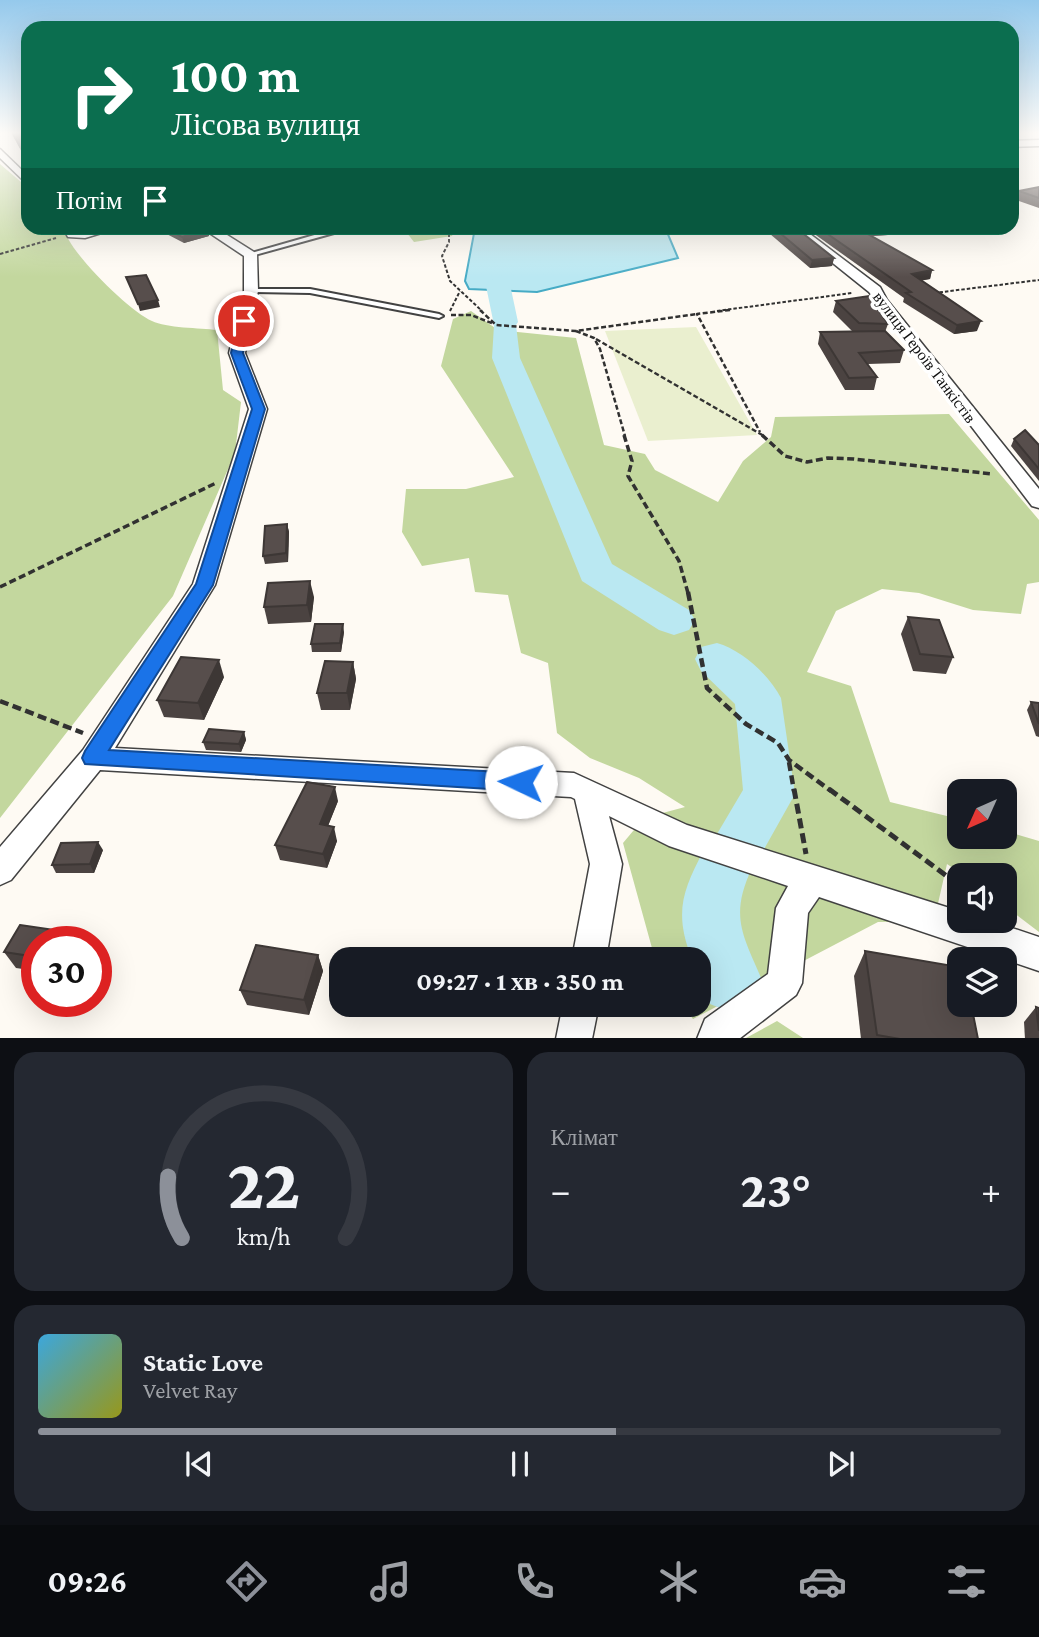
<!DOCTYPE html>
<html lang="uk">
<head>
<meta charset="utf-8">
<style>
	:root { --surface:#171b24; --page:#242831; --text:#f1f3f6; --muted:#9ea1a6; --line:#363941; --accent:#8c9099 }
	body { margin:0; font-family:"Crimson Pro",serif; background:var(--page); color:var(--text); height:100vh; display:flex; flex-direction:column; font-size:26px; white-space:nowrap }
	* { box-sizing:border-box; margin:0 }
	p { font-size:23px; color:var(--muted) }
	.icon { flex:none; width:38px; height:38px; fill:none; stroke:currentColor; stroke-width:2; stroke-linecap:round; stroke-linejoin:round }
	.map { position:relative; height:1038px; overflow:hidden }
	.panel { display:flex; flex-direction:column; gap:14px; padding:14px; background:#0d0f14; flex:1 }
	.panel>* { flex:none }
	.top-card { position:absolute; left:21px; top:21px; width:998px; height:214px; border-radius:21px; box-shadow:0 7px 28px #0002; background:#0b6e4f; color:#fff; overflow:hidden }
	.needle { width:46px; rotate:225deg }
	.tools { position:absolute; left:947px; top:779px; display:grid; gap:14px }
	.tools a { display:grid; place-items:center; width:70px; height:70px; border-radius:14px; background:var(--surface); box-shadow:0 7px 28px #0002; font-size:35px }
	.speed { position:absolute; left:21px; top:926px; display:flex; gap:14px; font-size:35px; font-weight:700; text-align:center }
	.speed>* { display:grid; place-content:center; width:91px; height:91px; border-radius:50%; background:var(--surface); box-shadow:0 7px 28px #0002; line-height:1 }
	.speed .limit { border:10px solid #d22; background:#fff; color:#111 }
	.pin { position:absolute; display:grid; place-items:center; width:60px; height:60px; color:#fff; margin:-30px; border:4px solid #fff; border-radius:50%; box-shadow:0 2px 7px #0007 }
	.me { position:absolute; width:77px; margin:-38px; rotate:273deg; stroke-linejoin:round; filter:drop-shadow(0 0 5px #0008) }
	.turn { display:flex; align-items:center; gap:24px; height:147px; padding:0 35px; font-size:32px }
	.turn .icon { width:91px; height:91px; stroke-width:2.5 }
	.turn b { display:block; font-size:49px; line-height:60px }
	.then { display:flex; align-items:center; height:66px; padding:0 35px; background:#0003; gap:14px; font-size:26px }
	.big { font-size:52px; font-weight:700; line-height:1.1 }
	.panel .widget { flex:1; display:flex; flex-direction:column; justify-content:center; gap:10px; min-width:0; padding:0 24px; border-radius:21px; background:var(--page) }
	.panel .dial { align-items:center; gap:0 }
	.dial svg { height:182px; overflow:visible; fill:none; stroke:var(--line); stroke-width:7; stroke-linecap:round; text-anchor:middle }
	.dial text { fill:var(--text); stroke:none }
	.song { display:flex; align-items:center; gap:21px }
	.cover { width:84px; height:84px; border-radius:10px; background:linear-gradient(135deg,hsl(200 70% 55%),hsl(60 70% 35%)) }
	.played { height:7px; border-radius:4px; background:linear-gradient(90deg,var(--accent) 60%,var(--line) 60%) }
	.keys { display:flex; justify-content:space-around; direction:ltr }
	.heat { display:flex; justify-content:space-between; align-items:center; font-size:38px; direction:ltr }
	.panel .tiles { flex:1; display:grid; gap:14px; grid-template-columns:1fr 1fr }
	.widget:last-child { grid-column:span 2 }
	.trip { position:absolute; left:329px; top:947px; width:382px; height:70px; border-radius:21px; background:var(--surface); box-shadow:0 7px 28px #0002; font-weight:700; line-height:70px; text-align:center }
	.tabs { display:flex; height:112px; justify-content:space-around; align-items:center; background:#090b0e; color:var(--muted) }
	.tabs .icon { width:49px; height:49px }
	.tabs .current { color:var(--accent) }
	.tabs b { font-size:32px; color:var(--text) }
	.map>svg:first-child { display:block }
</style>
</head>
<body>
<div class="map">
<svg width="1039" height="1039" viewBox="0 0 1039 1039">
	<rect width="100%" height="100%" fill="#fefaf3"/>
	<g fill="#c3d79e">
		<path d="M0 164 28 188V228H64C66 249 130 312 152 321 166 328 200 328 217 330L223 390 241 402 235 453 173 596 0 818Z"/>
		<path d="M403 228H456L452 236 414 242Z"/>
		<path d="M471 311 498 330 576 338 604 445 645 454 655 470 718 502 743 461 771 437 775 417 949 414 1039 520V582L1027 584 1021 614 973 610 919 593 882 589 836 611 807 672 851 686 890 802 959 819V836H1004L1005 831 1039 841V932L1005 906 1004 875H963L947 864 934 921 878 922 693 1019 682 1005 698 1004V959H655L623 843 644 818 685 807 639 778 590 758 557 733 548 663 521 653 508 595 475 592 469 558 422 566 402 532 406 489H466L514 477 441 366 453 319Z"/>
		<path d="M777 1021 803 1038H746Z"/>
	</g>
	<path fill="#eaefcf" d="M696 327 757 435 648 441 605 331Z"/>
	<path fill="#bae8f2" stroke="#46abc5" stroke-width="2" d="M475 228H660L667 232 678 258 537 292 469 289 465 281Z"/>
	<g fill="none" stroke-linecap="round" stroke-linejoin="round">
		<g fill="#bae8f2" fill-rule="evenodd">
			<path d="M551 228H571L572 259 569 264 511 289 518 322 516 325 520 358 612 564 689 610 695 620 689 630 674 635 659 630 582 581 492 358 494 325 486 286 489 281 550 256Z"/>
			<path d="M717 643C742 650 769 675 781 698L795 794 763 851 747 857 752 868C729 917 743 935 763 982L754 1004 732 1013 710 1004 698 974V959H692C674 914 682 891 704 850L722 843 717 834 743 790 735 704 701 671 695 659 701 647Z"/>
		</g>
		<defs>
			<g id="service">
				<path d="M332 230 334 231V233L251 256 248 254Z"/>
				<path d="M251 289H310L439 314 443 316 439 318 310 293 249 292 247 291Z"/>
			</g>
			<g id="minor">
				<path d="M1039 140V146L1012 147V141Z"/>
				<path d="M0 149 28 176V185L0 158Z"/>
				<path d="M63 228H75L76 230 118 228 85 238 68 237Z"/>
				<path d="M202 228H216L257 254 258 291 245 353 267 409 215 585 115 748 574 773 687 825 959 911V920H988L1039 937V971L819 897 808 913 802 983 796 995 739 1039H697L705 1019 768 974 776 908 788 886 669 846 609 816 622 864 606 959H572L590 864 575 799 571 797 100 770 11 880 0 885V847L83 750 193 584 249 409 229 353 244 291V256Z"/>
				<path d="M789 228H802L880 287 887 300 1039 489V508L1032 506 869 292Z"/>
				<path d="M563 1004H599L592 1039H556Z"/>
			</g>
		</defs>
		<use href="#service" stroke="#424242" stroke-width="4"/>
		<use href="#minor" stroke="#424242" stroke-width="3"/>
		<g stroke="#313131" stroke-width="2" stroke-dasharray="3.5 2" stroke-linecap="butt">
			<path d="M449 228V242L442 256 450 281 482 311"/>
			<path d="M0 254 56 238"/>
			<path d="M934 293 1039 280"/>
			<path d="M450 311 460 291"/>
			<path d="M717 311 852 293"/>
		</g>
		<g stroke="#313131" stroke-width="2.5" stroke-dasharray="5 2.5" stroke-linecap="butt">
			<path d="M480 310 496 325 576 331 697 314"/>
			<path d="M730 310 697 314 760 432"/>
			<path d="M451 315H471L494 324"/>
			<path d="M576 331 594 338 600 349 625 436"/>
			<path d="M596 339 764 436"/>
		</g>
		<g stroke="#313131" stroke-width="3.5" stroke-dasharray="7 3.5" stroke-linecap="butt">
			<path d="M624 435 632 461 628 476 679 561 688 593"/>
			<path d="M762 435 785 456 807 462 828 458 854 459 993 474"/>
			<path d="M0 587 216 483"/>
		</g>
		<g stroke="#313131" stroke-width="4.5" stroke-dasharray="9 4.5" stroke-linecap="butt">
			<path d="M688 592 707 688 746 724 778 743 789 760 831 791"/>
			<path d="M0 701 83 733"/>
			<path d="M789 762 794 791"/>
		</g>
		<g stroke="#313131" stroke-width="5" stroke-dasharray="10 5" stroke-linecap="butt">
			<path d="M794 789 806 854"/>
			<path d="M829 789 959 885"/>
		</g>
		<use href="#service" fill="#fff" fill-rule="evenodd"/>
		<use href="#minor" fill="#fff" fill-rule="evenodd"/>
	</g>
	<g fill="#4b4341">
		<path d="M11 132H28L24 156Z"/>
		<path d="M1039 187V208L1016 200 1019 191Z"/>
		<path d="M157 228H205L209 236 184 243 157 229Z"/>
		<path d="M763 228H796L834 258 832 266 810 268Z"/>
		<path d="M806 228H890L888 235 871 236 932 270 930 279 921 280 977 331 954 334 903 302 904 298Z"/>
		<path d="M836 301 888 324 885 332 904 350 900 363 868 364 877 377 874 390H845L818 344 820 332 852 331 833 312Z"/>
		<path d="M1014 439 1039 445V481L1011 446Z"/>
		<path d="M287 524 289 532 288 562 265 564 263 556Z"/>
		<path d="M314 597 311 622 268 624 264 607Z"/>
		<path d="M908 617 953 657 946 674 913 671 901 634Z"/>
		<path d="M344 632 341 652H312L311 644Z"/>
		<path d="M353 662 356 679 350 710H321L317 693Z"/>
		<path d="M224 677 204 720 164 717 157 700Z"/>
		<path d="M1031 702 1039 703V737L1036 736 1027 710Z"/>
		<path d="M244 732 246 740 241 752 206 750 203 742Z"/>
		<path d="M338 801 328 826 337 841 327 868 280 860 275 845Z"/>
		<path d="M103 850 94 873H56L52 865Z"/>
		<path d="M37 942V971L16 968 4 952Z"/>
		<path d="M865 951 978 1039H861L854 976Z"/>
		<path d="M318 955 323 971 309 1015 247 1005 240 990Z"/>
		<path d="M1036 1007 1039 1008V1039H1025L1024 1022Z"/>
	</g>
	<g fill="#3d3735">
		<path d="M28 149V155L24 156 22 150Z"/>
		<path d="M225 228H238L226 231Z"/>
		<path d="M882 228H890L888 235 857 237 859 229Z"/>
		<path d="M208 229 209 236 184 243 182 237Z"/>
		<path d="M834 258 832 266 810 268 812 260Z"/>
		<path d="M932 270 930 279 909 283 912 274Z"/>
		<path d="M158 300 160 307 140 311 138 304Z"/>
		<path d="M981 321 977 331 954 334 957 325Z"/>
		<path d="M287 524 289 532 288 562 286 553Z"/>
		<path d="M310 581 314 597 311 622 307 605Z"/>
		<path d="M343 624 344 632 341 652 340 643Z"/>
		<path d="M219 660 224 677 204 720 198 703Z"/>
		<path d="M353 662 356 679 350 710 347 693Z"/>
		<path d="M244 732 246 740 241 752 239 744Z"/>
		<path d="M335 787 338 801 323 838 320 824Z"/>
		<path d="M334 827 337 841 327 868 323 854Z"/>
		<path d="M98 842 103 850 94 873 90 864Z"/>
		<path d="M75 933 80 942H71Z"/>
		<path d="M318 955 323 971 309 1015 304 1000Z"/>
	</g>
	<g fill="#574e4c" stroke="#3d3735" stroke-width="2">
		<path d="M12 132H28V149L22 150Z"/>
		<path d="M1039 187V198L1019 191Z"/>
		<path d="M165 228H205L208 229 182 237Z"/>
		<path d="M774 228H796L834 258 812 260Z"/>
		<path d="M819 228H882L859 229 932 270 912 274 981 321 957 325 906 293 911 292Z"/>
		<path d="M146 275 158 300 138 304 126 277Z"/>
		<path d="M869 296 888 324 859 323 836 301Z"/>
		<path d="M885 331 904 350 859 353 877 377 849 378 820 332Z"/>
		<path d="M1025 430 1039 445V469L1014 439Z"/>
		<path d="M287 524 286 553 263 556 265 526Z"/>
		<path d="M310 581 307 605 264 607 268 583Z"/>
		<path d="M908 617 939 620 953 657 920 654Z"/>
		<path d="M315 624H343L340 643 311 644Z"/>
		<path d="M181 657 219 660 198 703 157 700Z"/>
		<path d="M325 661 353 662 347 693H317Z"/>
		<path d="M1031 702 1039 703V724Z"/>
		<path d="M209 729 244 732 239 744 203 742Z"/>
		<path d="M307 782 335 787 320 824 334 827 323 854 275 845Z"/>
		<path d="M98 842 90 864 52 865 61 843Z"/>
		<path d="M20 925 75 933 71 942H37V957L4 952Z"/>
		<path d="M256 945 318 955 304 1000 240 990Z"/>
		<path d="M865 951 959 967V1004H971L978 1039H900L877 1035Z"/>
		<path d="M1036 1007 1039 1008V1031Z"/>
	</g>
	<linearGradient id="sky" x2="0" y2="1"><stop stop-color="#95c9ec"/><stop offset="0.48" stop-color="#fffdfa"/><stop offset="1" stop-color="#fffdfa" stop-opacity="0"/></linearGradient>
	<rect width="1039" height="277" fill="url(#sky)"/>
	<path fill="#1a73e8" stroke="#114b97" stroke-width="2" d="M244 317 249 321 243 353 265 409 213 585 109 750 521 773 528 775 532 782 528 789 521 791 85 764 82 758 85 751 196 584 252 409 231 353 238 321Z"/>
	<g text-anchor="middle" stroke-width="7" stroke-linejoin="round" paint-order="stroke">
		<g font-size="16" fill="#0f0f0f" stroke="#fff">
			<text transform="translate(925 357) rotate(53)" y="6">вулиця Героїв Танкістів</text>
		</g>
	</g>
</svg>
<div class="tools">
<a><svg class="needle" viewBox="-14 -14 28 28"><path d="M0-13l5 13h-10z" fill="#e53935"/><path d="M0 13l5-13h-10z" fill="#9ea1a6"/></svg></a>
<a><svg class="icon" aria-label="sound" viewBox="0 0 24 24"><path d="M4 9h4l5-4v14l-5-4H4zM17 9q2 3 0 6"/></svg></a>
<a><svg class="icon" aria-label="layers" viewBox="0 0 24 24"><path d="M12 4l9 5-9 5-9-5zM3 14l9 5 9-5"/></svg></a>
</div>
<div class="speed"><div class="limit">30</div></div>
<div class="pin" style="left:244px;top:321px;background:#d93025"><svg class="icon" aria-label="arrive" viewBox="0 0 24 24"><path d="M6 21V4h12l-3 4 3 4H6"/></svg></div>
<svg class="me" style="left:521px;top:782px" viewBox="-20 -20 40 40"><circle r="19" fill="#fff"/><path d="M0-13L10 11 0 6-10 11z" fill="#1a73e8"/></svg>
<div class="trip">09:27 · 1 хв · 350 m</div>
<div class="top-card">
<div class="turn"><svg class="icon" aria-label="right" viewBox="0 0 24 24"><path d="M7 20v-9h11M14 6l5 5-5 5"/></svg><div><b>100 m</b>Лісова вулиця</div></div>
<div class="then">Потім<svg class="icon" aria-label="arrive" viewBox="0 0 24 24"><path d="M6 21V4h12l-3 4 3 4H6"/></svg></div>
</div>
</div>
<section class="panel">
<div class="tiles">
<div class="widget dial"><svg viewBox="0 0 100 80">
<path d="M14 69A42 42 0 1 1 86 69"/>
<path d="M14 69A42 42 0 0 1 8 42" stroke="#8c9099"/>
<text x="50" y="56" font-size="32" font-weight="700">22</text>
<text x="50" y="72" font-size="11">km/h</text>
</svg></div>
<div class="widget"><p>Клімат</p>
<div class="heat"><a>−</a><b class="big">23°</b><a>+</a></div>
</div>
<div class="widget">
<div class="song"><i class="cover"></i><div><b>Static Love</b><p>Velvet Ray</p></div></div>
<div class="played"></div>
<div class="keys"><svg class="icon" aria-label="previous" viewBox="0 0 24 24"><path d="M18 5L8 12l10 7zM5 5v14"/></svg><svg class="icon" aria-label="pause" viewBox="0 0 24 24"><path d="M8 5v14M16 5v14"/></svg><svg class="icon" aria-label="next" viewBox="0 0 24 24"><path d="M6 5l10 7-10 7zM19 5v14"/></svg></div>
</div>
</div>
</section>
<nav class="tabs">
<b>09:26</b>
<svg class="icon current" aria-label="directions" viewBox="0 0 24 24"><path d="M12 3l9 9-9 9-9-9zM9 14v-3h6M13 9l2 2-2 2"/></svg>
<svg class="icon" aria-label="music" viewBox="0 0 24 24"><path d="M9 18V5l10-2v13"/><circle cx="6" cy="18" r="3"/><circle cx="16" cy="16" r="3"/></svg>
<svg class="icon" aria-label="phone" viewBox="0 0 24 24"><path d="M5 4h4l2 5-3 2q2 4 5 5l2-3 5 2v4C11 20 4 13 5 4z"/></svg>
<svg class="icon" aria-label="climate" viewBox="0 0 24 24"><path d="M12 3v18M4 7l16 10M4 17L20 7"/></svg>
<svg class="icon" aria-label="car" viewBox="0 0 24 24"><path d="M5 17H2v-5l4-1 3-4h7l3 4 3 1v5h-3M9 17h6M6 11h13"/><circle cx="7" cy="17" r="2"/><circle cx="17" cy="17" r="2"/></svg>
<svg class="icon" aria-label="filters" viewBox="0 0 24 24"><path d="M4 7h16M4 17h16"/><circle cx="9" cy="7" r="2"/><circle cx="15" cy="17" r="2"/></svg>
</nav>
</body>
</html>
